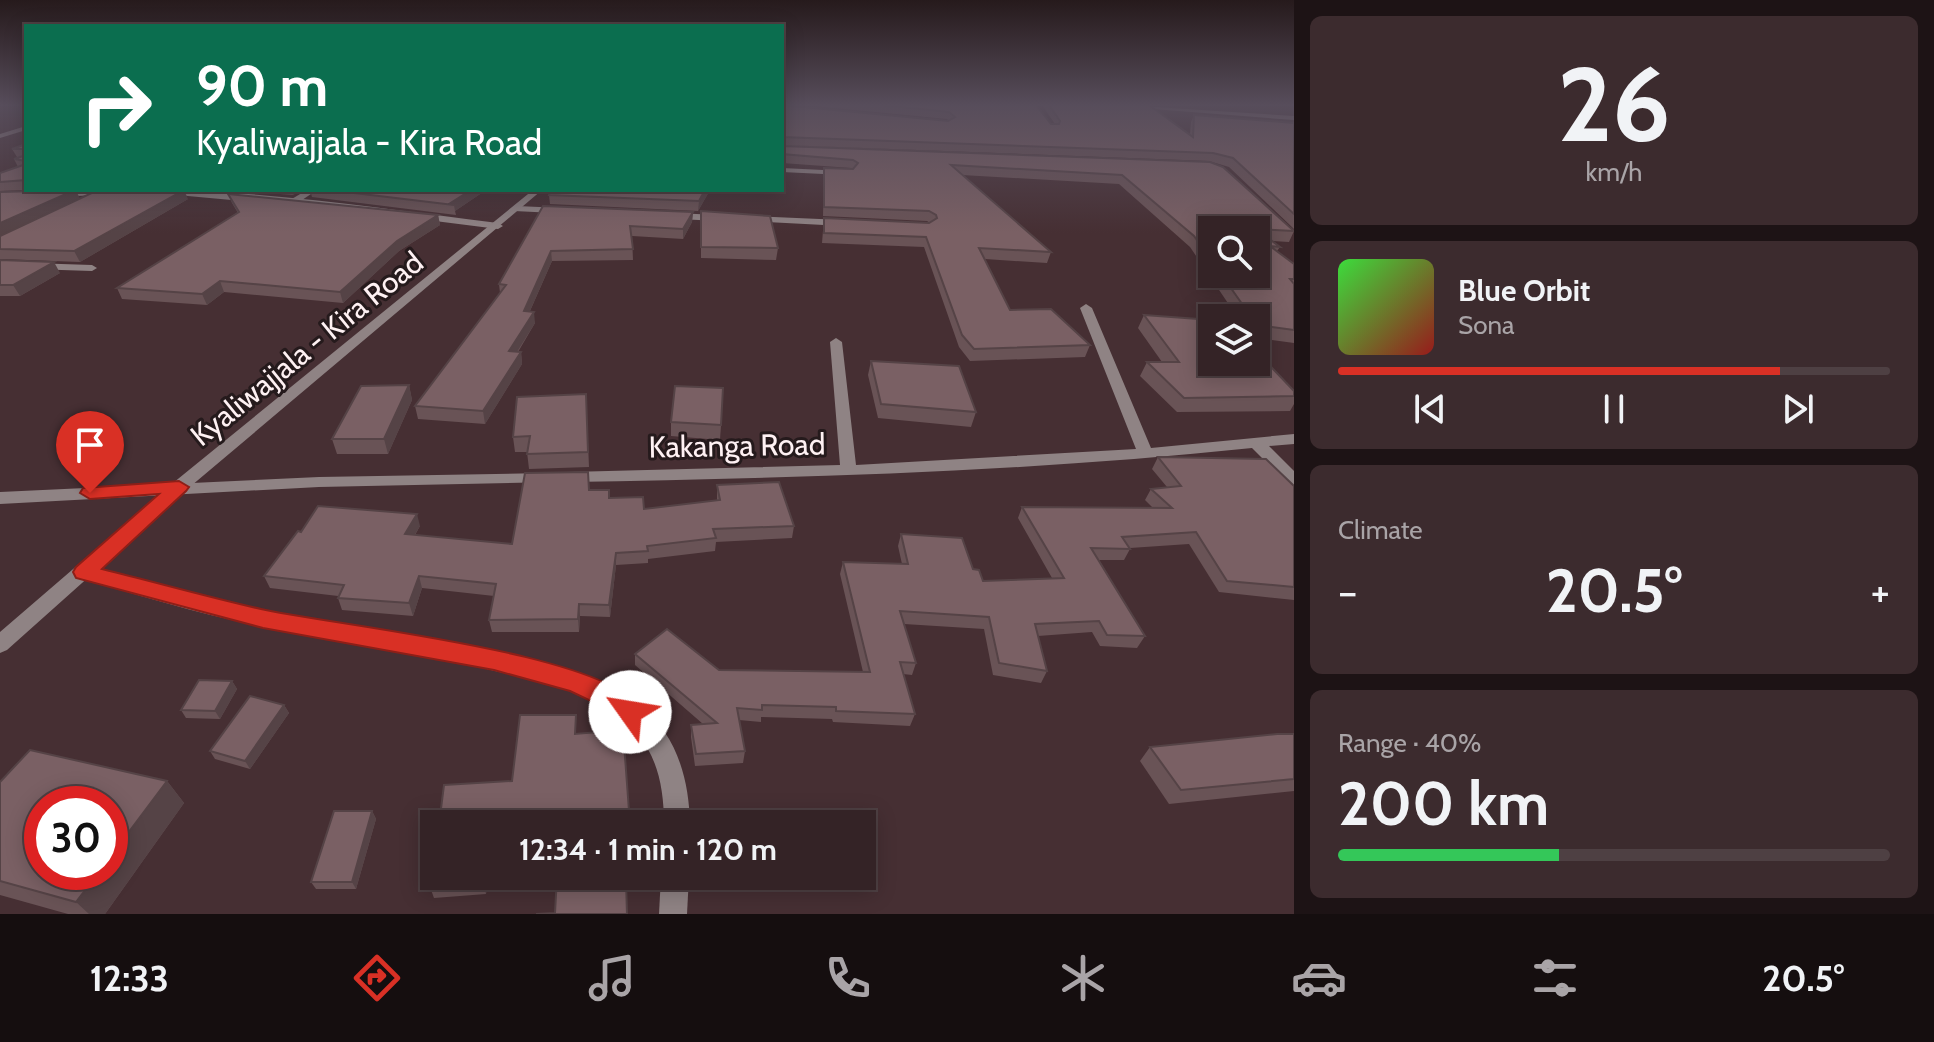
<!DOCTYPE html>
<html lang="en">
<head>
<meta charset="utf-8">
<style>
	:root { --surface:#342326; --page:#3c2b2e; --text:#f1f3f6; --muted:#a9a4a7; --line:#4e4043; --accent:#d93025 }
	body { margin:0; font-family:Cabin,sans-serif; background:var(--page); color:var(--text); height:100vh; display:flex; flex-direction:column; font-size:30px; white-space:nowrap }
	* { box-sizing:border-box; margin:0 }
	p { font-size:26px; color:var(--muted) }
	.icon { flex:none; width:44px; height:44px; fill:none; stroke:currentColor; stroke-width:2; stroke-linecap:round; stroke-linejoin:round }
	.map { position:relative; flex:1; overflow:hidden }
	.sheet { display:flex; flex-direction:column; gap:16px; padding:16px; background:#1d1315; width:640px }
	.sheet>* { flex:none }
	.banner { position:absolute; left:24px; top:24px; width:760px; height:168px; border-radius:0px; box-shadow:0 4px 20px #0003,0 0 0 2px var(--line); background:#0b6e4f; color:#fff; overflow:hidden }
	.controls { position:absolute; left:1198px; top:216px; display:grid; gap:16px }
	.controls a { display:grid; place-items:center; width:72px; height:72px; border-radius:0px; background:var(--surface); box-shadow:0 4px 20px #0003,0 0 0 2px var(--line); font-size:40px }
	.speed { position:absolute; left:24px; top:786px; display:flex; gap:16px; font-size:40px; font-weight:700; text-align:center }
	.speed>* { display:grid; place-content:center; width:104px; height:104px; border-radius:50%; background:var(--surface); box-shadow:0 4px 20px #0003,0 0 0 2px var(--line); line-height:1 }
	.speed .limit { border:12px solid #d22; background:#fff; color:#111 }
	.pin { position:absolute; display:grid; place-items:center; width:68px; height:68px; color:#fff; margin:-82px -34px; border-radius:50% 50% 50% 0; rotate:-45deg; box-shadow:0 0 8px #0007 }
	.pin .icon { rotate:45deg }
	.me { position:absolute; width:88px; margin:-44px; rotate:302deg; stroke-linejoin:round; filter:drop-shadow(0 0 6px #0008) }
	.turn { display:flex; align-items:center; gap:28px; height:168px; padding:0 40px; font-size:36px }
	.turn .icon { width:104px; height:104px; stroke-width:2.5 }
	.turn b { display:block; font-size:56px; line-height:68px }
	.big { font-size:60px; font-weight:700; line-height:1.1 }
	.sheet .card { flex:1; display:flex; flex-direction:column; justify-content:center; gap:12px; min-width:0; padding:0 28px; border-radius:12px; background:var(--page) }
	.sheet .dial { align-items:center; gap:0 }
	.dial b { font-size:104px; line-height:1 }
	.song { display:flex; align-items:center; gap:24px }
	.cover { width:96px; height:96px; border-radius:12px; background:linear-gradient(135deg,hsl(120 70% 55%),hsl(0 70% 35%)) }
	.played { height:8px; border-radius:4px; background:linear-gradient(90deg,var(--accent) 80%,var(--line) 80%) }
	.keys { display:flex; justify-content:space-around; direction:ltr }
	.heat { display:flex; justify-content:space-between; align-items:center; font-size:44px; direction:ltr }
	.charge { height:12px; border-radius:6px; background:linear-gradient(90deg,#34c759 40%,var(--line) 0) }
	.trip { position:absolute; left:420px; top:810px; width:456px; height:80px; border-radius:0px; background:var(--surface); box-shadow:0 4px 20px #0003,0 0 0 2px var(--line); font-weight:700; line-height:80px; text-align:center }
	.tabs { display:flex; height:128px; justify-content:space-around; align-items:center; background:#150e0f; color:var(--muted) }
	.tabs .icon { width:56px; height:56px }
	.tabs .current { color:var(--accent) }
	.tabs b { font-size:36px; color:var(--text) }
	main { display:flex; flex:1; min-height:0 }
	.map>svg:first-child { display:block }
</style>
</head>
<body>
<main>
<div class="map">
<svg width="1294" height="914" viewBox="0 0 1294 914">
	<rect width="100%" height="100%" fill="#462f33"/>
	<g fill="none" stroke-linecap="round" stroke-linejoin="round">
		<g fill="#8f8384" fill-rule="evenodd">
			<path d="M782 168 844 171 848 173 844 175 782 172Z"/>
			<path d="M307 190H317L296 204H290V200Z"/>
		</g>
		<g fill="#8f8384" fill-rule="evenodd">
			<path d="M1124 105 1294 116V120L1127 107Z"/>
			<path d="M26 126V130L0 138V134Z"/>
			<path d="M87 190 115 191 0 246V239L96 195 0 200V194Z"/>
			<path d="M151 190C264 190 385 209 498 223L503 226 498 229 364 212 155 193Z"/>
			<path d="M517 206 719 215 724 218 719 221 514 211 512 209Z"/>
			<path d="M750 216 843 220 848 223 843 226 747 221V217Z"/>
			<path d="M0 262 92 265 97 268 92 271 0 268Z"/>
			<path d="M1086 304 1092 308 1151 448 1294 434V444L1269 446 1294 471V485L1288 484 1252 448C1025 472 798 478 569 482L561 477 569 472 840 465 830 342 836 338 842 342 856 465 1136 449 1080 308Z"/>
			<path d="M546 473 552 474 554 478 552 482 319 487 0 504V492L319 477Z"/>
			<path d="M84 565C145 581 205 600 266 611 352 627 438 638 523 659 564 669 607 677 640 705 677 735 689 779 690 824H664C664 775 652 738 611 709 585 690 551 685 520 677 438 656 354 643 271 628 205 616 141 596 77 577L74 572 77 567Z"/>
			<path d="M661 876H689L687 914H659Z"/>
		</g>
		<path fill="#8f8384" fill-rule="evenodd" d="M533 190H542L185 491 7 650 0 653V632L173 483Z"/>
	</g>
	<g fill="#695356" fill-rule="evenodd">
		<path d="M782 105 949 121 947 119 804 105H1036L1051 124H1055L1042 105H1149L1190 134 1191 122 1194 115 1294 123V229L1229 167 1209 161 783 145 1210 162 1294 231 1289 242 1272 241 1280 247 1277 251 1294 264V343L1256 338V318H1238L1190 247 1119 184 962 175 1051 252 1047 263 985 259 1010 310 1090 345 1085 357 970 361 959 347 924 247 822 243 824 218 930 223 927 221 823 216 824 168H851L782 163ZM1212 230 1256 274H1212Z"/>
		<path d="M26 144V190L0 191V173L18 167 14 159 20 157H17L12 149Z"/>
		<path d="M230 190H301L293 195Z"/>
		<path d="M310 190H486L455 211 456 215 312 197Z"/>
		<path d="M551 190H710L698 211 550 204 549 195Z"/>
		<path d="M0 192 80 198 188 199 80 262 0 259Z"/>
		<path d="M228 194 438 215 440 225 399 251 343 303 224 292 207 305 122 299 117 288 238 213 232 203Z"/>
		<path d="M543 206 693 212 692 222 683 239 632 236 633 260 552 261 530 311 535 323 518 352H521L522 364 485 424 418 419 415 406 500 293 499 284Z"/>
		<path d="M701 211 778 248 776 260 701 258Z"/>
		<path d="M0 260 60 273 20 296H0Z"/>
		<path d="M1144 315 1294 391V404L1290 411 1177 412 1140 376 1147 362H1162L1138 328Z"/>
		<path d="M871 361 976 412 971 427 878 418 868 375Z"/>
		<path d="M409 385 412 400 388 454H337L332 439Z"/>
		<path d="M586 394 589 467 529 469 527 452H515L513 437Z"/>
		<path d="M671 422 721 425 720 440 671 436Z"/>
		<path d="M1158 457 1294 486V600L1219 592 1189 544 1130 548V549L1124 560H1099L1145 636 1137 648 1100 646 1092 632 1038 636 1047 671 1041 683 993 675 984 629 904 624 916 663 912 675 903 674 915 714 910 726 833 722 832 719 761 717V722L739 720 745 751 743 763 695 766 691 737V725L703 724 635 665V654L719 670 863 672 840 574 843 562 902 564 898 546 901 534 973 569 983 581 1052 578 1018 518 1022 507 1153 508 1145 500 1151 489 1167 487 1152 469Z"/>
		<path d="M717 485 794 526 792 538 716 542 715 551 648 559V563L616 565 610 617 580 616 579 632H492L489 620 494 596 422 588 413 616 342 610 338 598V596L270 588 264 576 301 532 420 526 415 535 512 544 589 490 609 498 644 509 717 500Z"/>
		<path d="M232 681 237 689 220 719 186 718 181 710Z"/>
		<path d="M284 705 289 713 250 769 215 759 210 751Z"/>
		<path d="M1294 734V791L1169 804 1140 761 1150 747Z"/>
		<path d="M167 781 184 803 105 914H68L0 895V782Z"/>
		<path d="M372 811 376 819 356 889H316L311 882Z"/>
		<path d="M434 876H488L486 894 434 898 430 887Z"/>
		<path d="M557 876H651V891H627Z"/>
	</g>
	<g fill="#554346">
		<path d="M76 190 80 199 0 236V223Z"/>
		<path d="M184 190 188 199 80 262 74 251Z"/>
		<path d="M291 190H301L293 195Z"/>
		<path d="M471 190H486L455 211 454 205 450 204Z"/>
		<path d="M705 190H710L698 211 699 201Z"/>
		<path d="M693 212 692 222 683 239V229Z"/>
		<path d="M438 215 440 225 399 251 343 303 340 292 397 241Z"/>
		<path d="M551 251 552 261 525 322 524 311Z"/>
		<path d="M54 262 60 273 20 296 13 285Z"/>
		<path d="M220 281 224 292 207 305 202 294Z"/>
		<path d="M534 312 535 323 510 363 509 351Z"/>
		<path d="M521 352 522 364 485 424 483 411Z"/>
		<path d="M409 385 412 400 388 454 384 439Z"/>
		<path d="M417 514 420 526 408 546 405 534Z"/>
		<path d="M616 553V565L610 617 609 605Z"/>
		<path d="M419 576 422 588 413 616 409 603Z"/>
		<path d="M579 604 580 616 579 632 578 619Z"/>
		<path d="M232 681 237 689 220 719 215 711Z"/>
		<path d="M284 705 289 713 250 769 245 761Z"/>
		<path d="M167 781 184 803 105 914H89L76 902 99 872H110V857Z"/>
		<path d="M372 811 376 819 356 889 352 882Z"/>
		<path d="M484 876H488L486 894 483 883Z"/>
	</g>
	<g fill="#7a6064" stroke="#554346" stroke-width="2">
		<path d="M782 105 948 121 955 117 949 112 881 105H1036L1051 124H1059L1060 121 1049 105H1149L1193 137 1194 115 1294 123V214L1233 158 1213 153 782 137Z"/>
		<path d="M782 142 783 146 1210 162 1223 167 1294 231 1256 229 1280 247 1270 246 1294 264V279H1290L1294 284V330L1258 325 1256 323V318H1252L1221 274H1256V230H1212V261L1194 236 1122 175 951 165 1051 252 979 248 1010 310 1051 309 1090 345 974 349 962 335 926 237 824 233V218L929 223 937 218 936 215 929 211 824 207V168L853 169 858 163 853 160 782 154Z"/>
		<path d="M26 144V149H12Z"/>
		<path d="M26 155V161L14 159Z"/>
		<path d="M26 164V180L0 182V173Z"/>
		<path d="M75 190 0 223V192Z"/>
		<path d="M98 190H184L74 251 0 249V236Z"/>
		<path d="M329 190H471L449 204 454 205Z"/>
		<path d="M551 190H705L699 201 549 195Z"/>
		<path d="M228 194 438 215 397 241 340 292 220 281 202 294 117 288 239 212Z"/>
		<path d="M543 206 693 212 683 229 630 226 633 249 551 251 524 311 534 312 509 351 521 352 483 411 415 406 506 285 499 284Z"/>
		<path d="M701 211 770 216 778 248 701 247Z"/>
		<path d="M0 260 54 262 13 285H0Z"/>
		<path d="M1144 315 1212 320V362H1256V351L1294 391V396L1184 398 1147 362H1179Z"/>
		<path d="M871 361 959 366 976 412 881 404Z"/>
		<path d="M409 385 384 439H332L361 386Z"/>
		<path d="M675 386 723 388 721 425 671 422Z"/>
		<path d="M586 394 588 452 527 454 530 436 513 437 517 397Z"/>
		<path d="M1158 457 1266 459 1294 486V587L1227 581 1196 532 1122 537 1130 549 1091 548 1145 636 1107 635 1099 621 1035 624 1047 671 999 663 989 617 900 611 916 663 900 662 915 714 836 711V707L762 705V710L737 708 745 751 696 754 691 725 717 723 635 654 667 629 719 670 870 672 843 562 908 564 901 534 962 538 973 569 979 570 983 581 1064 578 1022 507 1172 508 1151 489 1181 486Z"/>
		<path d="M588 472 589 490H609V498L643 497 644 509 720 500 717 485 779 482 794 526 713 529 716 538 647 546 648 551 616 553 609 605 579 604 578 619 489 620 496 584 419 576 409 603 338 598 344 585 264 576 298 531 301 532 318 506 417 514 405 534 512 544 525 473Z"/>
		<path d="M199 680 232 681 215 711 181 710Z"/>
		<path d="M250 696 284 705 245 761 210 751Z"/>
		<path d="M520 715H576L575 734 623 730 630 824H439L444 785 512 781Z"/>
		<path d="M1277 734H1294V779L1181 790 1150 747Z"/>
		<path d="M30 750 167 781 110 857V804H42V872H99L76 902 0 881V782Z"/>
		<path d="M334 811H372L352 882H311Z"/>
		<path d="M434 858V876H484L483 883 430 887Z"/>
		<path d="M557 876H651V880H626L627 914H536L555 913Z"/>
	</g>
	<linearGradient id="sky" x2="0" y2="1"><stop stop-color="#261a1c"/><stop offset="0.45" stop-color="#574d5b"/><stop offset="1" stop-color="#574d5b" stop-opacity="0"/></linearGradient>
	<rect width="1294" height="233" fill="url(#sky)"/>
	<path fill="#d93025" stroke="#8d1f18" stroke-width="2" d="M179 481 189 487 186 491 102 569C155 582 208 597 261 609 330 625 616 653 643 712L640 720 630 724 606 708 570 691 494 670 263 628 76 578 73 572 76 567 159 494 90 499 80 493 83 488Z"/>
	<g text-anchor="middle" stroke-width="6" stroke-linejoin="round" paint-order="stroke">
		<g font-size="30" fill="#fef1f3" stroke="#251a1c">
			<text transform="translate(307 349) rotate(-39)" y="10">Kyaliwajjala - Kira Road</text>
			<text transform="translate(737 446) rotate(-1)" y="10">Kakanga Road</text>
		</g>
	</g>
</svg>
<div class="controls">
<a><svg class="icon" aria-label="search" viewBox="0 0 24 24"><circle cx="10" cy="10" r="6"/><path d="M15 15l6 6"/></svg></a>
<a><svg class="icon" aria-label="layers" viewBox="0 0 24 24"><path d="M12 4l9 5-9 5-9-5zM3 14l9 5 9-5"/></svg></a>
</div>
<div class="speed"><div class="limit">30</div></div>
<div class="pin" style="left:90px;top:493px;background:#d93025"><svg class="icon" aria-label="arrive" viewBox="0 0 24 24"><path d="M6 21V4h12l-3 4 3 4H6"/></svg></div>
<svg class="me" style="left:630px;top:712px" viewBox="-20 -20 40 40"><circle r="19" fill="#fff"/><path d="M0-13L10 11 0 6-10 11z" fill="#d93025"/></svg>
<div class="trip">12:34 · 1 min · 120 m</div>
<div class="banner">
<div class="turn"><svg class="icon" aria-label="right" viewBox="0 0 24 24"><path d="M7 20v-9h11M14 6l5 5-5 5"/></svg><div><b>90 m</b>Kyaliwajjala - Kira Road</div></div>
</div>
</div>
<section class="sheet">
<div class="card dial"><b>26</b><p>km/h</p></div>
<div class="card">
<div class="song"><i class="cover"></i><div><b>Blue Orbit</b><p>Sona</p></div></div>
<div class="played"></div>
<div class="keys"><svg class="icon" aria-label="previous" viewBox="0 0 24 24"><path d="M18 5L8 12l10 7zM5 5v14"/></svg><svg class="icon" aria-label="pause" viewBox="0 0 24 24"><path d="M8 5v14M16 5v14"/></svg><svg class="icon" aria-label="next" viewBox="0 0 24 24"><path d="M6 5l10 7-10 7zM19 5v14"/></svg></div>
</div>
<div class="card"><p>Climate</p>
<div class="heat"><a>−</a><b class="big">20.5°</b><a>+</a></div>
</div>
<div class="card"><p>Range · 40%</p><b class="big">200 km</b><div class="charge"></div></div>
</section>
</main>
<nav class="tabs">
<b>12:33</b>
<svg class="icon current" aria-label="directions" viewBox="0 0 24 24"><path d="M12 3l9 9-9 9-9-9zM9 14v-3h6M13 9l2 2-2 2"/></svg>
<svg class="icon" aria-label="music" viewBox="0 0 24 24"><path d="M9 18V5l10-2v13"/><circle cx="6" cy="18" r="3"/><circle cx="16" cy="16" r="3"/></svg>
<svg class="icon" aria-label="phone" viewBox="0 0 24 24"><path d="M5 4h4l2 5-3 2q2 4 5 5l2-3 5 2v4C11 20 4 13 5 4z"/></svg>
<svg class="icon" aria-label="climate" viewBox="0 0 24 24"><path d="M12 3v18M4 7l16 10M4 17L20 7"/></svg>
<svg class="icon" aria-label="car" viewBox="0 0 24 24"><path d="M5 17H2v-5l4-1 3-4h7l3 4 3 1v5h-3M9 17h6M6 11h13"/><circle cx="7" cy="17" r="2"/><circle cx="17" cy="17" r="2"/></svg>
<svg class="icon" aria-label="filters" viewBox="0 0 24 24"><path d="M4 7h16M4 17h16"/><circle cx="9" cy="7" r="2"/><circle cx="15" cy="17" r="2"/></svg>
<b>20.5°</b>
</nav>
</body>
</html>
